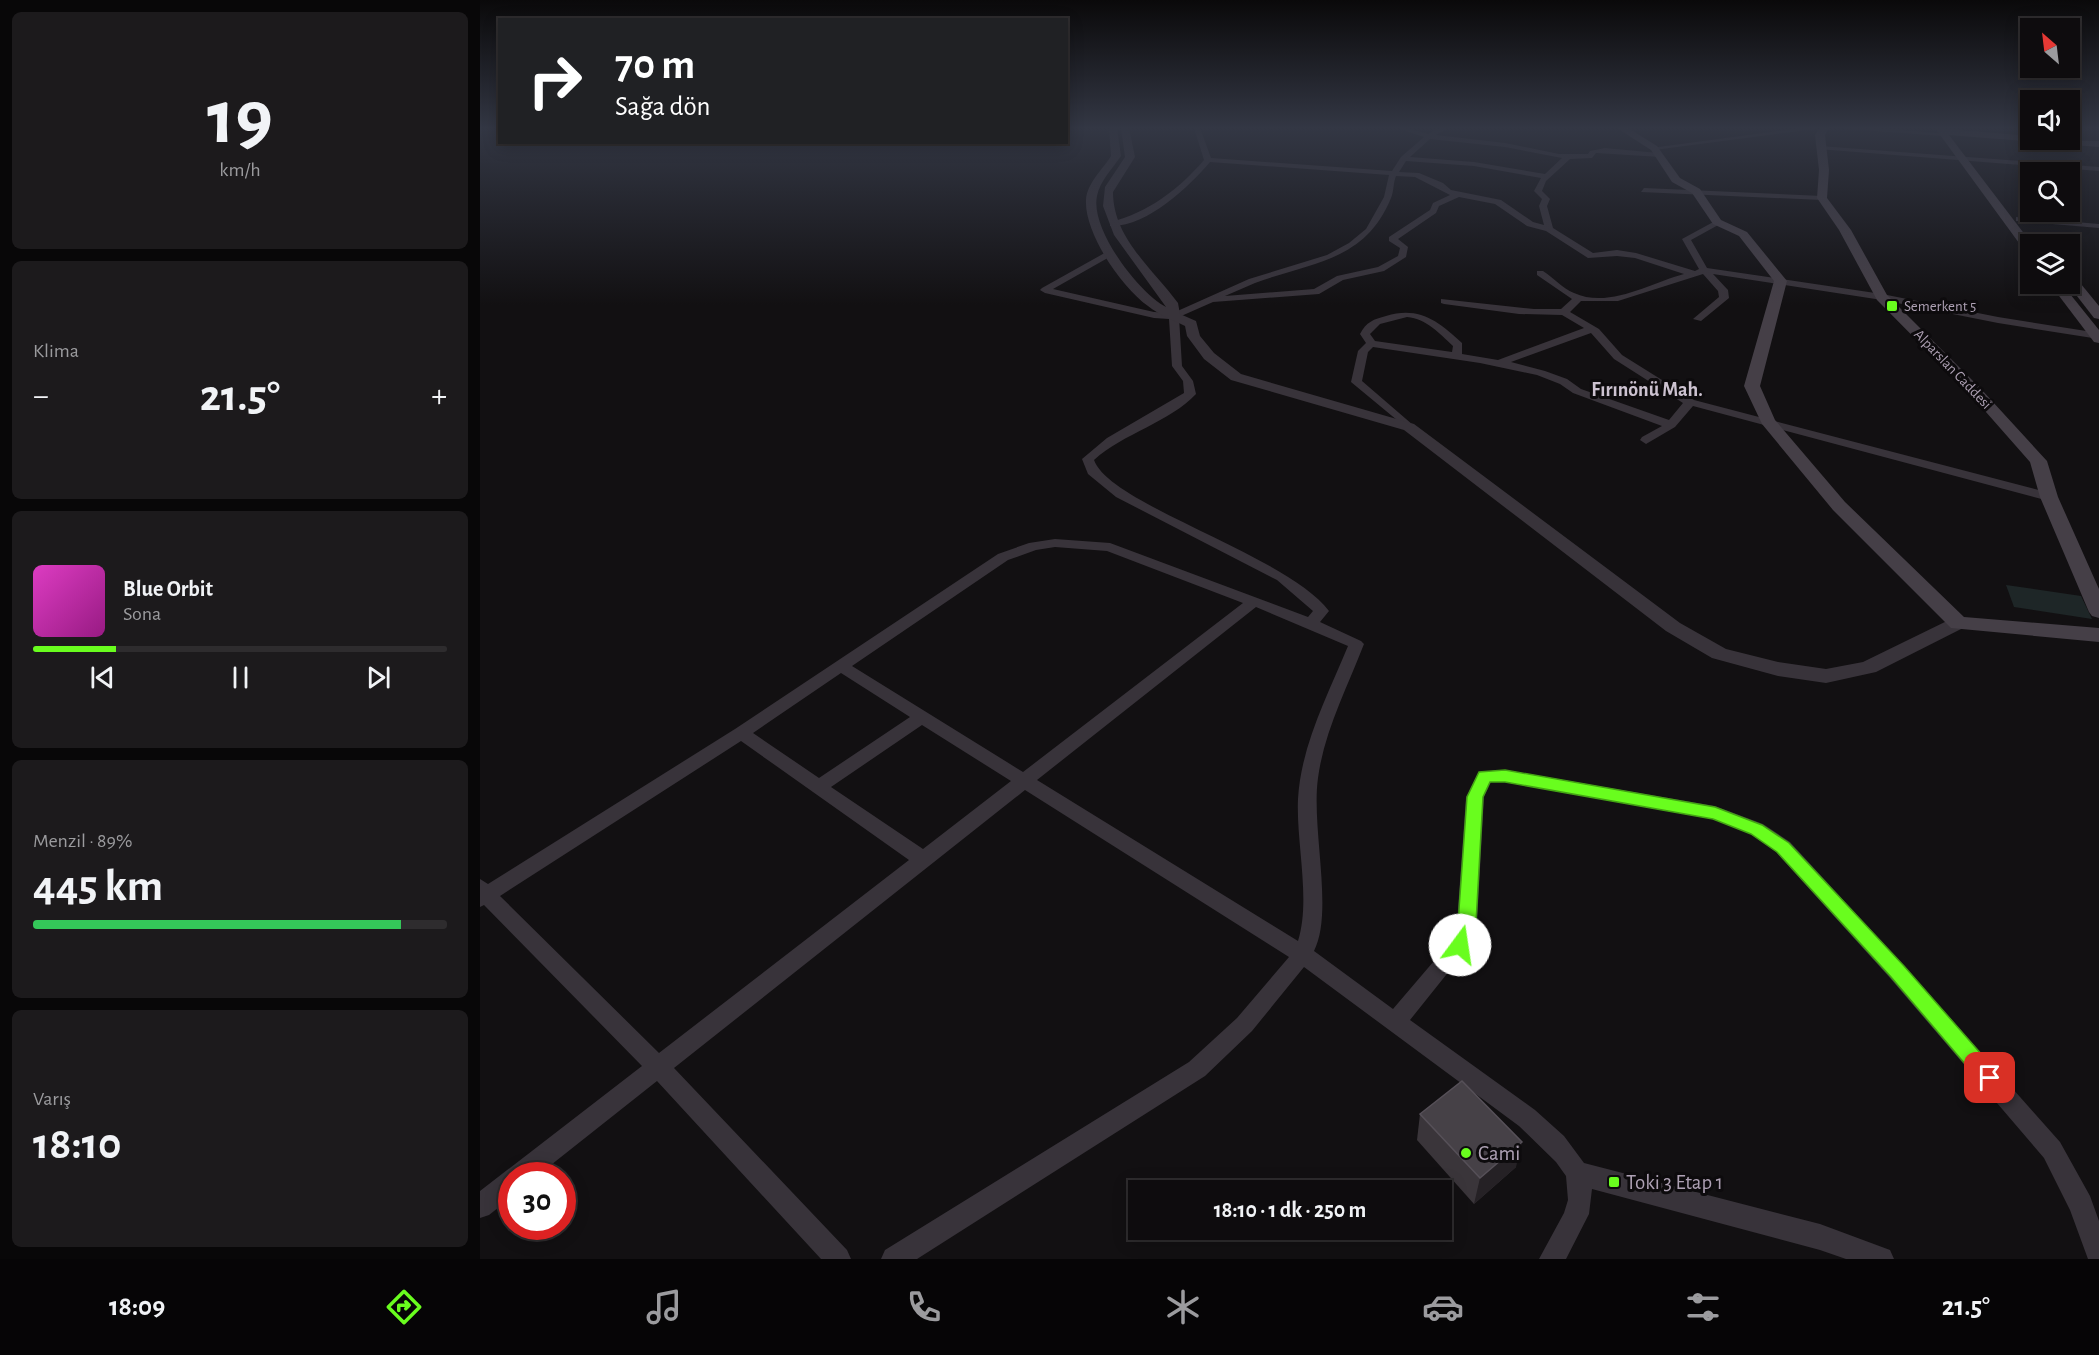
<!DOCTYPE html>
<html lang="tr">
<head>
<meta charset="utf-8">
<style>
	:root { --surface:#0e0c0e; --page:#1c1a1c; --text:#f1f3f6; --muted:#9b9b9e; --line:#2e2c2e; --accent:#69fd1e }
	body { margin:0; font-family:"Alegreya Sans",sans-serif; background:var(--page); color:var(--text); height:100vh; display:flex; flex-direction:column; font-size:22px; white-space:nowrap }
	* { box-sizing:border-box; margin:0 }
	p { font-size:20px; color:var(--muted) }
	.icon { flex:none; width:33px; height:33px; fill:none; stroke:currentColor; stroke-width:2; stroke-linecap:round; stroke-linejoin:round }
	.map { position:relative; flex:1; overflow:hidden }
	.side { display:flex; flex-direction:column; gap:12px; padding:12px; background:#080708; width:480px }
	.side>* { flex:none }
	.hud { position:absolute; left:18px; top:18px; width:570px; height:126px; border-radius:0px; box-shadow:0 3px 15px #0003,0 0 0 2px var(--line); background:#202124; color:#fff; overflow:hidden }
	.needle { width:39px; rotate:332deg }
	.buttons { position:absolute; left:1540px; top:18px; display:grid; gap:12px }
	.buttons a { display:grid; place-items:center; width:60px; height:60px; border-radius:0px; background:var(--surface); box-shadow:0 3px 15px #0003,0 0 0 2px var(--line); font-size:30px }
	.speed { position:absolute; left:18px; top:1162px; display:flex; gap:12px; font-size:30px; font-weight:700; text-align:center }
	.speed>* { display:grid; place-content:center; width:78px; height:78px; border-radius:50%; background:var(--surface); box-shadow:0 3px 15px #0003,0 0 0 2px var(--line); line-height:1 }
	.speed .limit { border:9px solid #d22; background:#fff; color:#111 }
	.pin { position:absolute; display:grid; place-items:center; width:51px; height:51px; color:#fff; margin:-26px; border-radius:12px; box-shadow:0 3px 9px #0006 }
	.me { position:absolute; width:66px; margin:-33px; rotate:14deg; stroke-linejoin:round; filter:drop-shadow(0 0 4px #0008) }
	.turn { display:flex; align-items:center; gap:21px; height:126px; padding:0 18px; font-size:27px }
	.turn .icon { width:78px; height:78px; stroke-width:2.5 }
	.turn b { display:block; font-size:42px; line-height:51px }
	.big { font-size:45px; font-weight:600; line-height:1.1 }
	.side .widget { flex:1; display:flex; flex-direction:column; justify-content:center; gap:9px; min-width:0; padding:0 21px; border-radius:9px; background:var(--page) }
	.side .dial { align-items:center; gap:0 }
	.dial b { font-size:78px; line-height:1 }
	.song { display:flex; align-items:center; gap:18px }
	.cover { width:72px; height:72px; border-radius:9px; background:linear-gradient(135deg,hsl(310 70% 55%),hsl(310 70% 35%)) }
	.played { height:6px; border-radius:3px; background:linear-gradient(90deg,var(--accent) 20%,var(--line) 20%) }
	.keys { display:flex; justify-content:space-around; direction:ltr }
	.heat { display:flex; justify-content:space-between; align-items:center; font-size:33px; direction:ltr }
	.charge { height:9px; border-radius:4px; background:linear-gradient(90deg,#34c759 89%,var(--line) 0) }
	.trip { position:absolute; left:648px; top:1180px; width:324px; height:60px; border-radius:0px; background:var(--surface); box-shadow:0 3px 15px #0003,0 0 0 2px var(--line); font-weight:600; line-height:60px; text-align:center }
	.dock { display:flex; height:96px; justify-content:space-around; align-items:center; background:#060506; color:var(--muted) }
	.dock .icon { width:42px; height:42px }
	.dock .on { color:var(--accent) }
	.dock b { font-size:27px; color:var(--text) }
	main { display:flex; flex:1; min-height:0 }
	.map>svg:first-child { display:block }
</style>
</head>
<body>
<main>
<section class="side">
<div class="widget dial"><b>19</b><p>km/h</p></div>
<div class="widget"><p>Klima</p>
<div class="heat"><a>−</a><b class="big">21.5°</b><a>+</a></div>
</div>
<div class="widget">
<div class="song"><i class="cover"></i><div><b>Blue Orbit</b><p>Sona</p></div></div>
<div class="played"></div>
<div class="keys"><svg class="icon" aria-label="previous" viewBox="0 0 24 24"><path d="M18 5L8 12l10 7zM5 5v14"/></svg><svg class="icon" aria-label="pause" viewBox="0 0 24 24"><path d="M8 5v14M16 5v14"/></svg><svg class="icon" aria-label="next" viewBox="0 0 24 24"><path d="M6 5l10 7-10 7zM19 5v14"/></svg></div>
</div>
<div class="widget"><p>Menzil · 89%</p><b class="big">445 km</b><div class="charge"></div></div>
<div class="widget"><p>Varış</p><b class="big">18:10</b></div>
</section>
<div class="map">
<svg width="1619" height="1259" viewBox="0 0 1619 1259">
	<rect width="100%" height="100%" fill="#121012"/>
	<path fill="#1e2627" d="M1526 585 1601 596 1612 619 1534 607Z"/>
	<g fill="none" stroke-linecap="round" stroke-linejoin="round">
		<g fill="#38333a" fill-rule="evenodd">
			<path d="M714 128H720L731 158 912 171 921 157 944 137 917 128H927L948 134 959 128H968L956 135 1025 143 1079 154H1108L1110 151 1125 148 1178 153 1181 157 1116 153 1112 158 1090 159 1066 181 1062 191 1070 199 1067 206 1073 228 1113 253 1137 250 1156 253 1215 271 1219 269 1202 239 1237 220H1240V224L1211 240 1227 268 1402 294 1518 317 1619 333V339L1518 323 1402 300 1233 274 1248 290 1249 298 1221 321 1213 319 1239 297 1238 291 1223 274 1138 301H1101L1090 312 1119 329 1142 355 1214 400 1574 494V500L1569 501 1213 406 1195 427 1166 444 1160 440 1162 437 1182 426 1093 393 1080 384 1057 375 1000 363 893 347 888 352 882 381 933 425 935 427 929 430 871 382 878 351 886 343 880 334C886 322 894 319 906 316 939 306 958 321 982 343V354L1018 360 1104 328 1082 315 1039 314 964 304 961 303V299L1054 309H1081L1092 299 1057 275V271H1063C1074 278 1082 288 1094 293 1129 309 1170 283 1204 274L1155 258 1137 256 1108 258 1066 231 1047 226 1015 204 979 197 959 206 956 213 918 239 928 247 926 257 904 271 863 280 839 294 733 302 699 317 702 366 713 381 716 394C690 422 644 433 614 460 630 505 807 555 849 611L840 622 881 641 884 644C867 688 844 732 838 778 831 828 854 912 834 951L913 1009 971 941 977 923 986 797 999 772 1025 770 1235 806 1283 824 1310 842 1424 966 1580 1142 1610 1196 1619 1221V1259H1608L1590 1210 1564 1158 1410 978 1296 852 1271 834 1233 819 1025 782H1011L1004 797 997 923 990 945 930 1020 1055 1110 1084 1136 1104 1163 1340 1224 1410 1250 1414 1259H1366L1340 1250 1112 1189 1109 1214 1086 1259H1059L1084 1213 1088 1200 1086 1176 1076 1162 1039 1126 824 967 772 1031 725 1076 437 1259H401L405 1250 709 1062 757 1018 809 957 545 790 194 1068 367 1250 371 1259H341L177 1081 57 1176H32V1197L9 1215 0 1218V1191L162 1066 4 905 0 907V879L8 884 255 729 518 554 549 543 575 539 630 543 828 617 833 611 797 580 636 497 608 474 602 459 627 438 704 393 703 381 692 366 689 319 674 318 565 293 560 290 562 288 630 250 633 251V255L573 289 674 312 693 313 769 279 847 255 869 243 886 229 904 197 909 175 730 162C709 187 665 228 630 226V222C668 213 699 189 724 160ZM950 139 1025 147 1082 158 1065 174 994 162 930 157ZM926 161 994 166 1061 178 1054 191 1062 199 1059 206 1064 225 1053 222 1021 200 971 190 963 183 939 173 919 172ZM916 176 935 177 970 195 953 203 950 210 909 237V241L920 248 918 256 898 267 857 276 834 289 745 296C755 292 765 287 775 283 831 262 885 262 911 198 914 191 913 183 916 176ZM927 317C947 319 959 333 973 346L972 352 895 341 890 334 900 324ZM1111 333 1134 359 1203 403 1189 420 1101 389 1087 379 1065 371 1031 362ZM575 547 627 551 763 603 543 772 372 666 528 560 556 550ZM776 607 868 646C848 695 821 745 818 799 816 843 831 900 818 941L557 780ZM361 673 430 717 339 778 273 733ZM442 725 531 781 443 849 351 787ZM261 741 429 860 179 1053 20 896Z"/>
			<path d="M1320 128H1343L1174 150 1171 148Z"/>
			<path d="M1355 128H1400L1466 134 1463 136Z"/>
			<path d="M1542 128H1549L1551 138Z"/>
			<path d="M1340 146 1619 167V171L1338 149Z"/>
			<path d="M1164 188 1342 196 1346 198 1342 200 1161 192Z"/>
			<path d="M1536 217 1619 224V228L1539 221H1536Z"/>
		</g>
		<path fill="#38333a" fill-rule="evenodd" d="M629 128H637L641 156C632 169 620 181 617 196 610 229 658 292 686 307L634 235 623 206 625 187 645 157 641 128H649L655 157 633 192C633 238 673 269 698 303L700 314 716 321 720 336 734 353 761 374 934 424 1200 623 1246 649 1298 662 1346 669 1383 662 1471 619H1485L1488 623 1485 627 1396 672 1346 683 1298 676 1232 658 1186 631 924 430 751 380 724 359 707 336 705 326C693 320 679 315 668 306 642 288 604 233 606 200 607 183 623 169 631 156Z"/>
		<g fill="#453f47" fill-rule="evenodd">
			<path d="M1137 128H1148L1177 146 1200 178 1220 189 1241 220 1267 232 1307 281 1280 386 1295 420 1365 502 1484 617 1619 628V642L1471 628 1353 510 1282 424 1264 386 1294 281 1259 236 1233 224 1212 193 1192 182 1171 150Z"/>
			<path d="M1340 128H1349L1345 135 1349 170 1347 198 1371 230 1407 295 1501 389 1567 461 1578 497 1619 589V618L1612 616 1609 612 1560 497 1550 462 1491 395 1397 300 1359 230 1337 198 1339 170 1335 135Z"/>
			<path d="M1455 128 1551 136V140L1619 141V147L1469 135 1552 244 1551 255 1547 254Z"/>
			<path d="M1596 283 1601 284 1619 306V319L1614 318 1590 287Z"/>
			<path d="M1570 284H1582L1619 330V343L1614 342Z"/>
		</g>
	</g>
	<path fill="#3a353a" d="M940 1114 1036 1167 994 1204 937 1140Z"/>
	<path fill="#252125" d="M1042 1142 1036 1167 994 1204 1000 1178Z"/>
	<path fill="#464147" stroke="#565058" stroke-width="1.5" d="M982 1081 1042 1142 1000 1178 940 1114Z"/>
	<linearGradient id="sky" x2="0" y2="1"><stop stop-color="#0a090a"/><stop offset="0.42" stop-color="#333744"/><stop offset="1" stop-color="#333744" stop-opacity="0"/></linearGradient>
	<rect width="1619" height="305" fill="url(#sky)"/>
	<path fill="#69fd1e" stroke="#44a414" stroke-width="1.5" d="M1025 770 1235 807 1282 825 1309 843 1424 966 1517 1072 1520 1078 1517 1085 1510 1088 1503 1085 1411 977 1297 852 1271 834 1233 819 1025 782H1010L1003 797 996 923 986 950 980 953 973 950 971 945 978 923 987 797 999 772Z"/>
	<g fill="#69fd1e" stroke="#0d0b0d" stroke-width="2">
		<rect x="1406" y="300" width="12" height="12" rx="3"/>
		<circle cx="986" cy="1153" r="6"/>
		<rect x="1128" y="1176" width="12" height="12" rx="3"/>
	</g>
	<g text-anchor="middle" stroke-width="6" stroke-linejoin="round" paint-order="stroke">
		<g font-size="15" fill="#aea1b4" stroke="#0d0b0d" text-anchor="start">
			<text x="1424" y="311">Semerkent 5</text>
		</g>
		<g font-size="15" fill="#aea1b4" stroke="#0d0b0d">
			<text transform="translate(1473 369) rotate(46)" y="5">Alparslan Caddesi</text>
		</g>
		<g font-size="20" font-weight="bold" fill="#ccc2d0" stroke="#0d0b0d">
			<text x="1167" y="396">Fırınönü Mah.</text>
		</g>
		<g font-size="21" fill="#aea1b4" stroke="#0d0b0d" text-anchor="start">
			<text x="998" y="1160">Cami</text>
			<text x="1146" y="1189">Toki 3 Etap 1</text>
		</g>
	</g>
</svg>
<div class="buttons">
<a><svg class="needle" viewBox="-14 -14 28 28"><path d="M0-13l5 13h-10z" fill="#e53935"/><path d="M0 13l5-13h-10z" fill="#9b9b9e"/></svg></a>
<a><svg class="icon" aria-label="sound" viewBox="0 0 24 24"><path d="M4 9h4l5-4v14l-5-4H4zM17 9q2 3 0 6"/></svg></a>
<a><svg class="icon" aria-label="search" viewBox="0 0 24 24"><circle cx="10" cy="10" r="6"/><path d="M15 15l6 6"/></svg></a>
<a><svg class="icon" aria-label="layers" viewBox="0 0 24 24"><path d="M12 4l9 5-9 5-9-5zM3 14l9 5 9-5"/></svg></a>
</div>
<div class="speed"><div class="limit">30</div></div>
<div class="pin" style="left:1510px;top:1078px;background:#d93025"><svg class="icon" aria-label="arrive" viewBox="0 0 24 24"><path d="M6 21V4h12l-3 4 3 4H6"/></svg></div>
<svg class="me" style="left:980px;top:945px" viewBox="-20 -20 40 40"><circle r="19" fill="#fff"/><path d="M0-13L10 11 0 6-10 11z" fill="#69fd1e"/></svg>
<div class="trip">18:10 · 1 dk · 250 m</div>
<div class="hud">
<div class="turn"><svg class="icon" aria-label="right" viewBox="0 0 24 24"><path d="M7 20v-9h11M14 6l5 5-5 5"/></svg><div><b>70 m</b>Sağa dön</div></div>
</div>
</div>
</main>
<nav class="dock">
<b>18:09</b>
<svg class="icon on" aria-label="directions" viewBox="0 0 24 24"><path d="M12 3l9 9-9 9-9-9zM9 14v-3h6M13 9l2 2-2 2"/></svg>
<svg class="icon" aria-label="music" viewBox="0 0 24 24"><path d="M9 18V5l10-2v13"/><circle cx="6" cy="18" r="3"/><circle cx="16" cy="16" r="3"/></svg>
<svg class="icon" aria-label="phone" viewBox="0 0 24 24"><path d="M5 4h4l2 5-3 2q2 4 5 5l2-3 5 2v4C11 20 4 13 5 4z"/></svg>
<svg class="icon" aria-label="climate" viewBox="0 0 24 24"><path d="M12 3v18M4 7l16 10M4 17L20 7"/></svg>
<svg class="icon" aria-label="car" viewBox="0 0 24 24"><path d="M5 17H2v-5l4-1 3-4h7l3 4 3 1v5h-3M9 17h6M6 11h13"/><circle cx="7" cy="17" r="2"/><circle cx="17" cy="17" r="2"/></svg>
<svg class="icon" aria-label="filters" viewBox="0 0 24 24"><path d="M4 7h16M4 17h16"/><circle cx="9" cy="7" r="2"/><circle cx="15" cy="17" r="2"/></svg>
<b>21.5°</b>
</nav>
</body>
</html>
